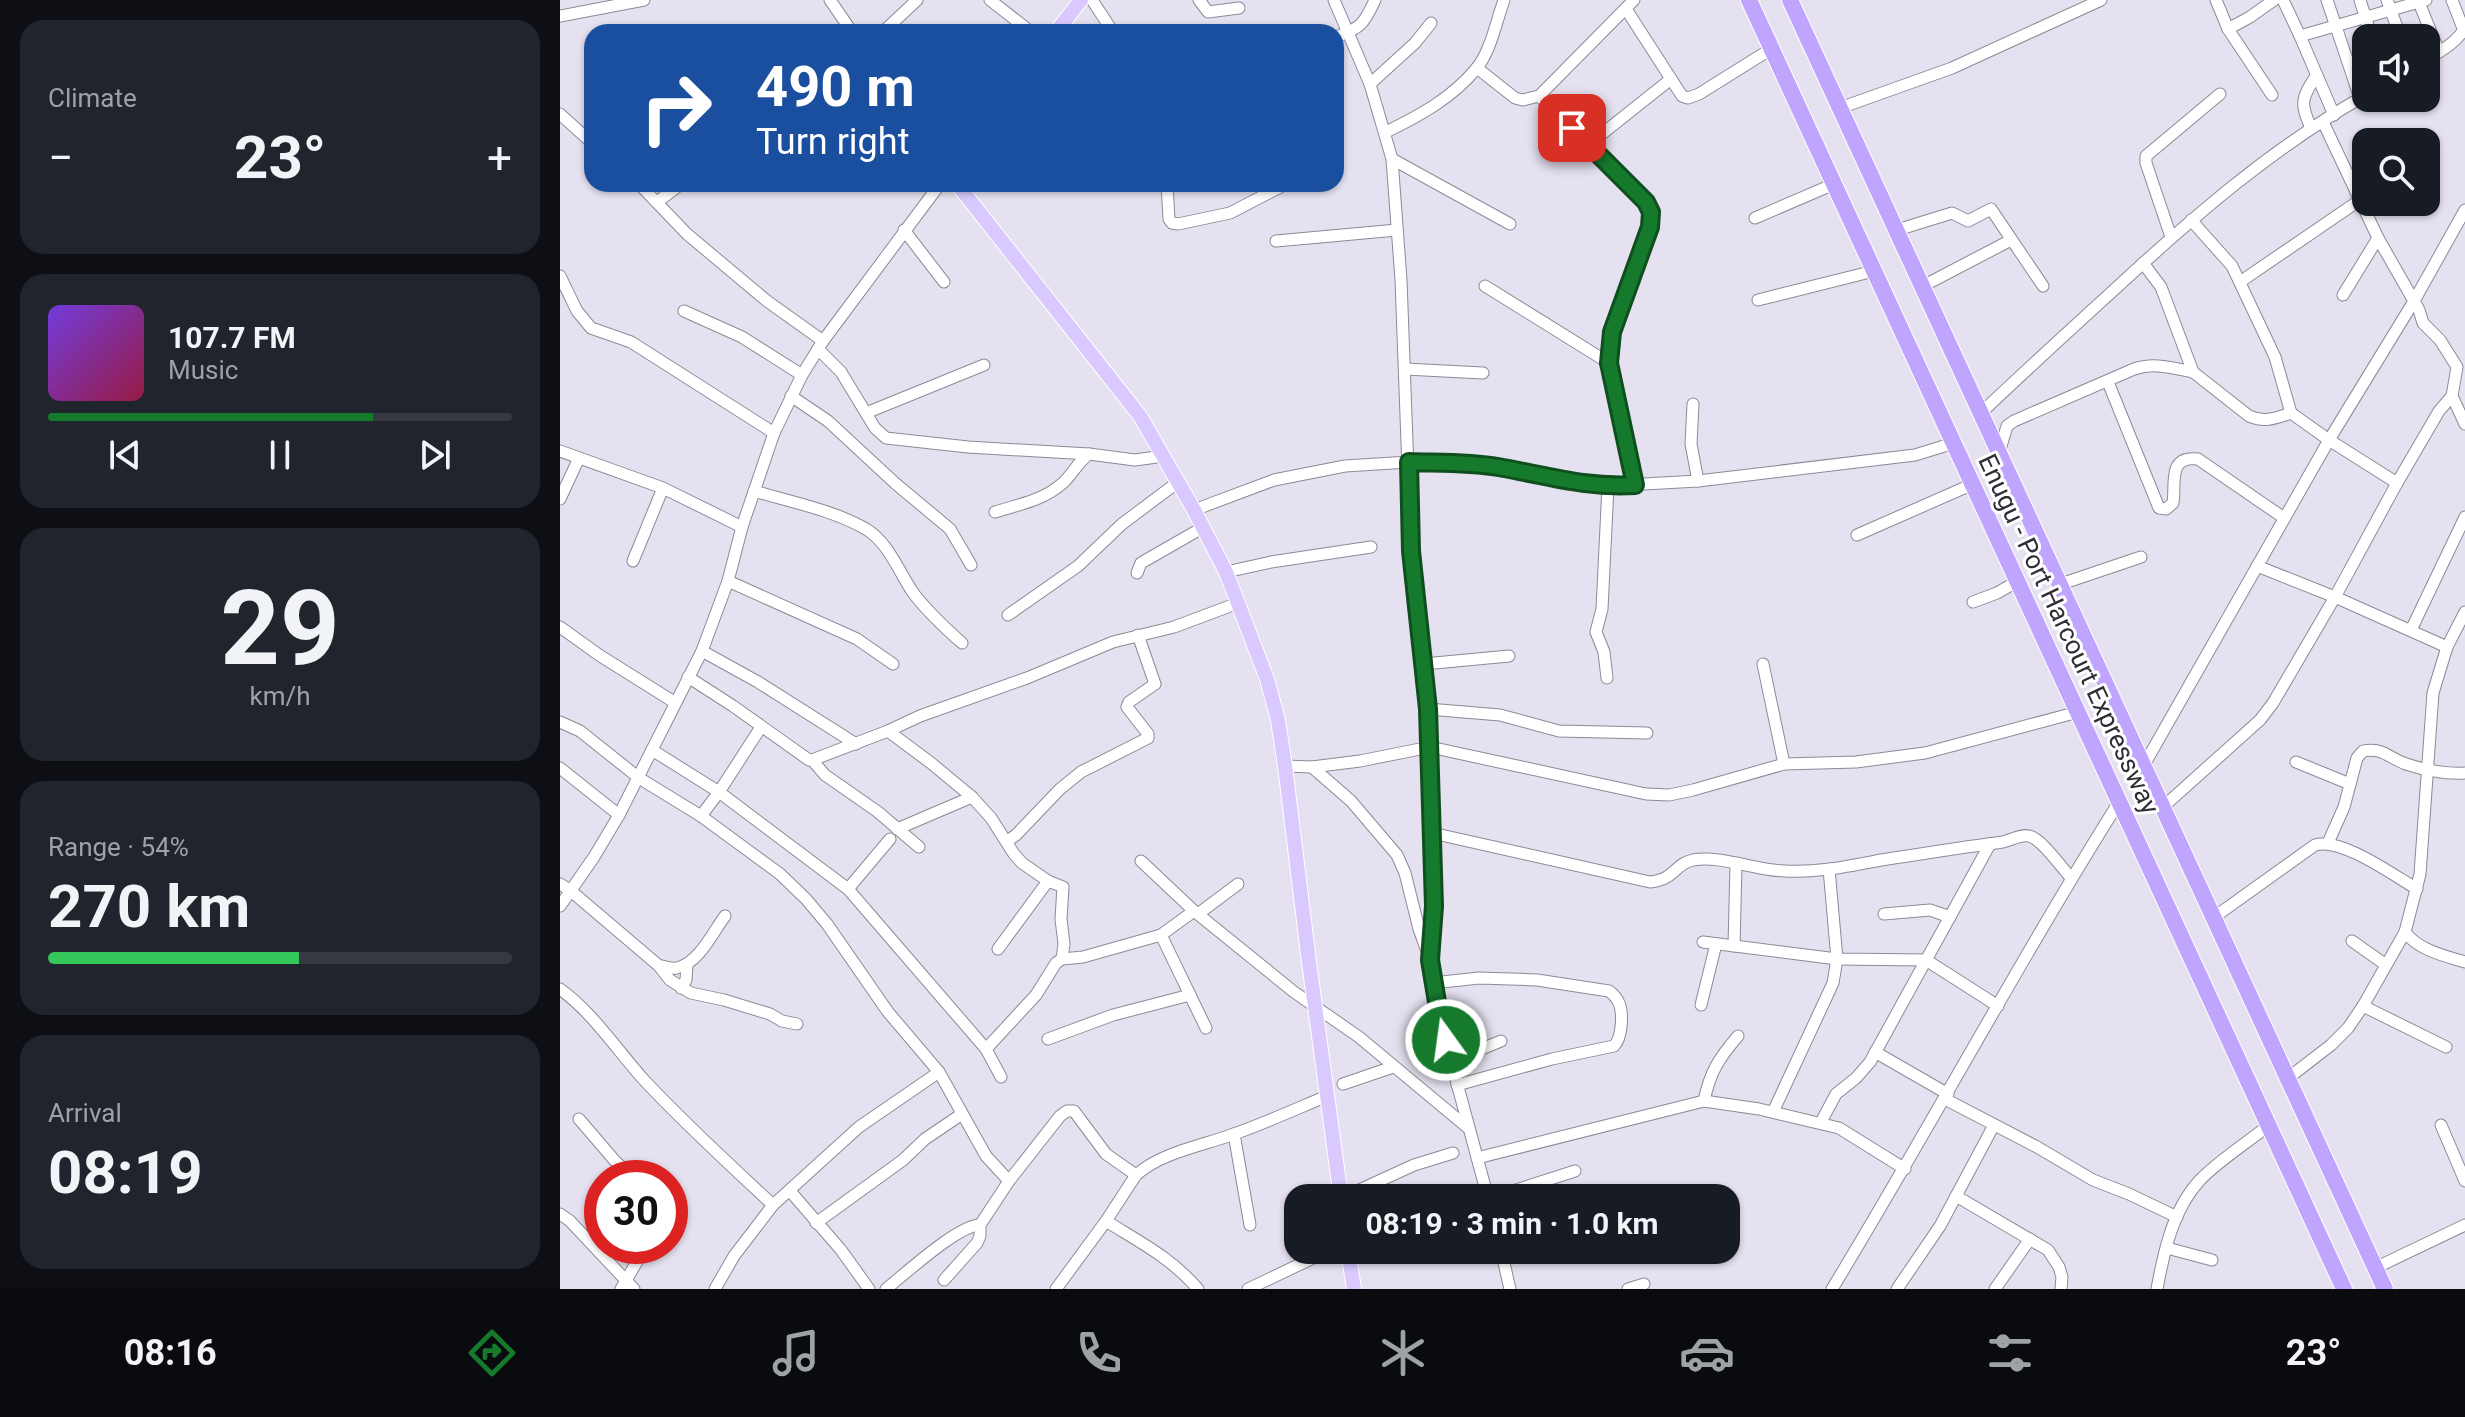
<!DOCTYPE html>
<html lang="en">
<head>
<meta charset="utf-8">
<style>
	:root { --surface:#171b24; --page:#20242c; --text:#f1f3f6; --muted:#9ea1a6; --line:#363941; --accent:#167a2d }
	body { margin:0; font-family:Roboto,sans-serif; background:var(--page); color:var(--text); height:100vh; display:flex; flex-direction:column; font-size:30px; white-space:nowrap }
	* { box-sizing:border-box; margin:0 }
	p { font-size:26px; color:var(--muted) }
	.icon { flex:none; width:44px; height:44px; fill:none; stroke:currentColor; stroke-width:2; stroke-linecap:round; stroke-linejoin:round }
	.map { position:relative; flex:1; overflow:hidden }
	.side { display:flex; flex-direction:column; gap:20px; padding:20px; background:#0d0f14; width:560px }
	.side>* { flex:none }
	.hud { position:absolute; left:24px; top:24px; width:760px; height:168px; border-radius:24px; box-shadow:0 2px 6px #0004; background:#1a4fa0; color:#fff; overflow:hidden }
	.buttons { position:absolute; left:1792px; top:24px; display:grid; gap:16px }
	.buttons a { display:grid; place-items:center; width:88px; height:88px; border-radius:16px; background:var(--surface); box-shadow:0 2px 6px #0004; font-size:40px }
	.speed { position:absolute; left:24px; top:1160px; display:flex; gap:16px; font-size:40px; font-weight:700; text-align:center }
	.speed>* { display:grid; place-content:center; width:104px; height:104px; border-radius:50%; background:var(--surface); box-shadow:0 2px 6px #0004; line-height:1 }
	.speed .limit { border:12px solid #d22; background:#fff; color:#111 }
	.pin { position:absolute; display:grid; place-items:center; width:68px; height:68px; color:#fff; margin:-34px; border-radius:16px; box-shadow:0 4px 12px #0006 }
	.me { position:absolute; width:88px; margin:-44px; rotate:346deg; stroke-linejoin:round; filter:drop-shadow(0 0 6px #0008) }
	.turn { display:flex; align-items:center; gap:28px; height:168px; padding:0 40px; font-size:36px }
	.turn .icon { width:104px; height:104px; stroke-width:2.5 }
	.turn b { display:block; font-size:56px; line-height:68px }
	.big { font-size:60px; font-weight:700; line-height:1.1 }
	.side .widget { flex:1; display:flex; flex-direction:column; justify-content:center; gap:12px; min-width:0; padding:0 28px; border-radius:24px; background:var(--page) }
	.side .dial { align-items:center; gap:0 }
	.dial b { font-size:104px; line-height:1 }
	.song { display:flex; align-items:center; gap:24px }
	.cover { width:96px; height:96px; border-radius:12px; background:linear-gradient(135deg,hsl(260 70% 55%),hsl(340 70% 35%)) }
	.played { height:8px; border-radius:4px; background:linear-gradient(90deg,var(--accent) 70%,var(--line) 70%) }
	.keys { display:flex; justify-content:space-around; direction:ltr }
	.heat { display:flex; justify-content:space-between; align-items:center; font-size:44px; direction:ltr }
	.charge { height:12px; border-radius:6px; background:linear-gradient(90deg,#34c759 54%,var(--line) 0) }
	.trip { position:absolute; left:724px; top:1184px; width:456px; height:80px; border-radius:24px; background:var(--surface); box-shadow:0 2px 6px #0004; font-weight:700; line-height:80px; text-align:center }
	.menu { display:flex; height:128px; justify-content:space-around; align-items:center; background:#090b0e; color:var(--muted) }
	.menu .icon { width:56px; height:56px }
	.menu .selected { color:var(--accent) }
	.menu b { font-size:36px; color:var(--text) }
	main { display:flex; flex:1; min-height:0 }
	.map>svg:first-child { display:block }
</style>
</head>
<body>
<main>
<section class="side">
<div class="widget"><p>Climate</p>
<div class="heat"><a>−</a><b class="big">23°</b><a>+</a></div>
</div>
<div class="widget">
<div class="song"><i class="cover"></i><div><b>107.7 FM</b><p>Music</p></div></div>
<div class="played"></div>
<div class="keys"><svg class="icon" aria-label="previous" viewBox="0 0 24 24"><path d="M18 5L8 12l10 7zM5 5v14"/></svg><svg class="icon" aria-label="pause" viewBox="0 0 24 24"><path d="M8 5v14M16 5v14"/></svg><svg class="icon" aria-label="next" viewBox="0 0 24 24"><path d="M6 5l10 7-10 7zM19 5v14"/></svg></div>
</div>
<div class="widget dial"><b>29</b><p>km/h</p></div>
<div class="widget"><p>Range · 54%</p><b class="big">270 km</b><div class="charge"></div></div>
<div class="widget"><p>Arrival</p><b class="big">08:19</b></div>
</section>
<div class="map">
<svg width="1905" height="1289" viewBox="0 0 1905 1289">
	<rect width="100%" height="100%" fill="#e5e1f0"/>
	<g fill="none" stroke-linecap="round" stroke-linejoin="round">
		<defs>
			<g id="minor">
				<path d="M270 0 292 32"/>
				<path d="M430 0 471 32"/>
				<path d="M532 0 553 32"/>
				<path d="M639 0 648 12 679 8"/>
				<path d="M774 0 810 84 832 159 841 280 851 551 868 709 874 906 870 960 880 1020 928 1198"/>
				<path d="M1656 0 1668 29 1712 95"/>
				<path d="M1723 0 1740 36 1774 115"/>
				<path d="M1767 0 1800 98"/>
				<path d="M1800 0 1812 38"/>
				<path d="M1827 0 1841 38"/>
				<path d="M1858 0 1879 52"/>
				<path d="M1892 0 1904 31"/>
				<path d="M1066 9 1122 96 1128 98 1139 94 1211 49"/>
				<path d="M0 16 84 0"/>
				<path d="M1668 29 1690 17 1714 0"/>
				<path d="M323 32 357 0"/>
				<path d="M1740 36 1866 0"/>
				<path d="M776 37C801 28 804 24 815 0"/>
				<path d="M1866 60C1881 51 1896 43 1905 28"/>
				<path d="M917 68 955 98 963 100 979 96 1074 0"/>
				<path d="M810 84 855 43 871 23"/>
				<path d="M979 96 1086 202 1091 212 1090 227 1052 332 1049 363 1075 485"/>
				<path d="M1280 108 1392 68 1541 0"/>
				<path d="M0 114 32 143"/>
				<path d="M1763 122 1818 238 1859 310 1863 323 1880 340 1897 367 1892 396 1905 424"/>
				<path d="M1751 128C1740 103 1741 99 1756 76"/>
				<path d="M826 132C859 116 892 98 916 69 931 51 936 22 944 0"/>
				<path d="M1028 145 1111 79"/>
				<path d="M832 159 950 224"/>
				<path d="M79 184 127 234 207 301 263 341"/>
				<path d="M607 184 609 219 612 223 618 224 670 213 724 185"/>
				<path d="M97 202 121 184"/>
				<path d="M1195 218 1274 184"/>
				<path d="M1631 220 1672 266 1715 357 1731 413 1769 440 1837 483"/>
				<path d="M344 230 384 282"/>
				<path d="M1337 230 1392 213 1408 221 1431 209 1483 286"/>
				<path d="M1611 237 1586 163V156L1660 94"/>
				<path d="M716 241 837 230"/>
				<path d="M1583 263 1601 287 1633 372 1689 416C1705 423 1716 418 1731 413"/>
				<path d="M0 276 17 311 31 328 71 342 214 433"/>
				<path d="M1680 282 1800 200"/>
				<path d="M925 286 1049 363"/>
				<path d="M1363 286 1451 240"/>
				<path d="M1783 295 1818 238"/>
				<path d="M1198 300 1314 271"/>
				<path d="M124 311 182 337 242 375"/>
				<path d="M258 349 281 372 315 428 326 438 408 447 529 454 575 460 604 456"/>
				<path d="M845 369 923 373"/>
				<path d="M1548 382 1599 508 1606 509 1613 503C1616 484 1607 455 1638 459L1724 518"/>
				<path d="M231 396 268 421 336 484 390 529 411 565"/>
				<path d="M1133 404 1131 444 1138 481"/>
				<path d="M306 413 424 365"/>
				<path d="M1421 413C1465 371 1510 330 1555 289 1633 217 1713 147 1806 95"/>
				<path d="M0 451 103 488 182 527"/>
				<path d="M1439 453 1447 426 1454 421 1574 369C1594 362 1612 368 1633 372"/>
				<path d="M194 491C231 502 273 510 306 529 330 544 339 573 354 594 368 612 385 628 402 643"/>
				<path d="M0 499 19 458"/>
				<path d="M634 510 714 480 785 466 849 462 935 466 1013 483 1048 486 1138 481 1355 455 1394 443"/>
				<path d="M435 512C460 504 483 501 504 482 513 473 518 462 529 454"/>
				<path d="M1297 535 1413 484"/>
				<path d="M73 561 103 488"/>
				<path d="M1697 566 1775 597 1887 647"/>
				<path d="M666 572 711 562 811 547"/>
				<path d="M577 573 581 563 642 528"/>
				<path d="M168 581 297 639 333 664"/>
				<path d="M1498 585 1581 557"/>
				<path d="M1413 602 1437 593 1458 581"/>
				<path d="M448 615 518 566 562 524 618 482"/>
				<path d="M0 627 39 655 114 702"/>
				<path d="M1851 630 1905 517"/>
				<path d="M142 651 198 682 296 744"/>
				<path d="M864 664 949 656"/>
				<path d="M1203 664 1224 764"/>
				<path d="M128 677 173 706 249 760H252L328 731 360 716 467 678 553 642 614 627 678 603"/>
				<path d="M1047 678 1044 652 1036 632 1042 609 1048 486"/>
				<path d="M868 709 940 715 999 731 1087 733"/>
				<path d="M0 722 20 731 79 778 141 816 220 874 246 899 267 924 328 1012 379 1072 426 1156 449 1181"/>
				<path d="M328 731 371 763 412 797 431 818 454 854 462 863 488 881 503 887 501 919 504 944 502 959"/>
				<path d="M92 750 159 792 288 889 426 1049"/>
				<path d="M252 760 265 775 318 812 359 847"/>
				<path d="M1736 762 1790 784"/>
				<path d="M1584 765 1769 440 1854 301 1905 210"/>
				<path d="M725 766 752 767 800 761 870 747 1086 794 1109 795 1133 790 1224 764 1296 762 1365 753 1518 712"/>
				<path d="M752 767 791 801 837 855 845 873 859 929 868 954"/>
				<path d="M0 768 59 815"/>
				<path d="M1603 807 1700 720 1713 703 1775 597 1837 483 1879 411 1892 396"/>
				<path d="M141 816 159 792 201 727"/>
				<path d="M337 829 412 797"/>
				<path d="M872 833 1090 882C1116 879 1114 864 1133 860 1160 855 1195 870 1224 871 1257 873 1289 866 1321 860 1362 854 1402 847 1443 842 1451 840 1461 834 1469 836 1481 838 1502 868 1511 878"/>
				<path d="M447 841 456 835 500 789 521 772 588 738V734L567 707 569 702 595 684 578 635"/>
				<path d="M1768 843 1784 807 1797 758 1803 751C1822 747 1829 758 1846 764 1864 770 1886 774 1905 773"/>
				<path d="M581 861 634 911 734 992 799 1037 907 1127"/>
				<path d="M0 884 11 891 98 965C105 967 111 969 117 968 139 963 153 932 165 916"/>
				<path d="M288 889 330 839"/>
				<path d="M0 906 34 857 59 815 142 651 168 581 182 527 214 433 242 375 263 341 380 184"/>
				<path d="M638 914 678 884"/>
				<path d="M1324 914 1370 910 1390 917"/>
				<path d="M1653 918 1755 845C1781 837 1833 875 1857 889"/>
				<path d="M1845 932C1858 950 1885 956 1905 962"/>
				<path d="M601 935 646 1028"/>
				<path d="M1792 941 1826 965"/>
				<path d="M1143 942 1277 959 1366 960 1438 1006"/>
				<path d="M1174 946 1176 865"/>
				<path d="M438 949 488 881"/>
				<path d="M99 966 110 980 131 993 164 1000 210 1014 222 1021 237 1024"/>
				<path d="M873 983 919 978 977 980 1049 991C1053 994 1056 997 1058 1001 1064 1012 1062 1038 1054 1046L992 1059 897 1085"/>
				<path d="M121 988 126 980 127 964"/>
				<path d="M0 989C33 1013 57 1050 84 1080 125 1124 169 1164 213 1205"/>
				<path d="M1141 1005 1156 944"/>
				<path d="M1803 1006 1886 1047"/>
				<path d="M488 1039 553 1015 630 995"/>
				<path d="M1315 1052 1388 1094"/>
				<path d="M892 1061 941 1041"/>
				<path d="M441 1077 426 1049 476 995 496 963 502 959 523 957 601 935 634 911"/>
				<path d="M1727 1079 1771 1045 1788 1028 1803 1006 1845 932 1860 874 1873 693 1887 647 1905 612"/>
				<path d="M783 1084 833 1067"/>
				<path d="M1385 1099 1477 1147 1533 1180 1569 1194 1617 1217"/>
				<path d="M1144 1101C1150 1072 1159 1058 1178 1036"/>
				<path d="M1213 1112 1273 983 1277 959 1269 869"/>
				<path d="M19 1119 55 1161 74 1178"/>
				<path d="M1261 1122 1276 1094 1296 1078 1310 1062 1430 844"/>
				<path d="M1881 1125 1905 1181"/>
				<path d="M674 1134 690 1225"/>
				<path d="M917 1158 1144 1101 1199 1109 1279 1128 1345 1169"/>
				<path d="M230 1191 281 1250 309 1289"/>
				<path d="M1396 1196 1488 1250 1499 1267 1502 1277 1501 1289"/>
				<path d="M782 1198 854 1165 893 1153"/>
				<path d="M931 1198 1015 1171"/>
				<path d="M1083 1198 1109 1191"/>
				<path d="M0 1214 10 1221 74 1289"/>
				<path d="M546 1221C581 1243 610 1257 638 1289"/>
				<path d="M256 1223 343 1160 365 1139 402 1114"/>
				<path d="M1607 1248 1652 1260"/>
				<path d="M941 1250 950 1289"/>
				<path d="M1815 1268 1905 1225"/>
				<path d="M384 1280 417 1243 420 1236V1225L449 1181 500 1116 507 1111H514L546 1154 576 1175"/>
				<path d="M61 1289 86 1246"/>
				<path d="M155 1289 174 1256 213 1205 299 1127 379 1072"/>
				<path d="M326 1289C345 1274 398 1225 420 1225"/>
				<path d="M496 1289 546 1221 576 1175C602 1152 642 1146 674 1134 705 1123 736 1109 767 1096"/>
				<path d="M688 1289 770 1250"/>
				<path d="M1068 1289 1084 1284"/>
				<path d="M1272 1289C1370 1128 1459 961 1559 802"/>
				<path d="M1337 1289 1380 1226 1434 1125"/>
				<path d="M1435 1289 1470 1239"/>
				<path d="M1597 1289C1604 1251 1613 1209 1640 1180 1658 1161 1688 1142 1709 1125"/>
			</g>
			<g id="major">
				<path d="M496 32 521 0"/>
				<path d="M397 184 580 416 634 510 666 572 707 679 718 720 725 766 749 962 781 1198"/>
				<path d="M788 1250 794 1289"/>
			</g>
			<g id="highway">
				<path d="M1189 0 1784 1289"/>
				<path d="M1230 0 1825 1289"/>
			</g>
		</defs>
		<use href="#minor" stroke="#8d8997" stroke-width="13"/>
		<use href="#major" stroke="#fff" stroke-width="16"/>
		<use href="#highway" stroke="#fff" stroke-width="18"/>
		<use href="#minor" stroke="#fff" stroke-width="11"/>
		<use href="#major" stroke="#d9c9fe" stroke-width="14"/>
		<use href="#highway" stroke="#c0a5fe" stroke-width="16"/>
	</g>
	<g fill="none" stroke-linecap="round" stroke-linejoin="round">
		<defs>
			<path id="route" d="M886 1040 880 1020 870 960 874 906 868 709 851 551 849 462C878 463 909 462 938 467 985 475 1025 488 1075 485L1049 363 1052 332 1090 227 1091 212 1086 202 1012 128"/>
		</defs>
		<use href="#route" stroke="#0e4f1d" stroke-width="20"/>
		<use href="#route" stroke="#167a2d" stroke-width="14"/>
	</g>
	<g text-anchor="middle" stroke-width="6" stroke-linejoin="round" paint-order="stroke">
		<g font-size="26" fill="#2f2e34" stroke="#fff">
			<text transform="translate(1509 634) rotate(65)" y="9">Enugu - Port Harcourt Expressway</text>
		</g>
	</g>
</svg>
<div class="buttons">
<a><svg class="icon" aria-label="sound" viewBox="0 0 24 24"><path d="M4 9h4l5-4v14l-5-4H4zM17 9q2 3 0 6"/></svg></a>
<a><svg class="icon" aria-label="search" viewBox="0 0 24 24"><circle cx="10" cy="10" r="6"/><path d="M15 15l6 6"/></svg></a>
</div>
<div class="speed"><div class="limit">30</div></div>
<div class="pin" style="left:1012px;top:128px;background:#d93025"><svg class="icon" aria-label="arrive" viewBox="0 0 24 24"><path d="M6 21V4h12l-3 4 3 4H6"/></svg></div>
<svg class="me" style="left:886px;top:1040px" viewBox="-20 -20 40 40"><circle r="17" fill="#167a2d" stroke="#fff" stroke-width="3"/><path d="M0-11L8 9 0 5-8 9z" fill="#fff"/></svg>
<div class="trip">08:19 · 3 min · 1.0 km</div>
<div class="hud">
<div class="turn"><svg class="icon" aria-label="right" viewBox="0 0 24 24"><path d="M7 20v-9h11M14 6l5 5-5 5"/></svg><div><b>490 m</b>Turn right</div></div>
</div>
</div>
</main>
<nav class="menu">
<b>08:16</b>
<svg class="icon selected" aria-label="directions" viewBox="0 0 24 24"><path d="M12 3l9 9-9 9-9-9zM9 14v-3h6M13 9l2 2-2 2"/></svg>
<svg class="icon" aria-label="music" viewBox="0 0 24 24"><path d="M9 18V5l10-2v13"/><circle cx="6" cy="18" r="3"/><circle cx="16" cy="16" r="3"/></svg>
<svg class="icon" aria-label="phone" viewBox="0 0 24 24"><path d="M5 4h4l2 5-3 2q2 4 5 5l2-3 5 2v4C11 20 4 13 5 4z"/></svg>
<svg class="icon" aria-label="climate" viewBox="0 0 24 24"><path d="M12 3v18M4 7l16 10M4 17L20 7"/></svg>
<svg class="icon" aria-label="car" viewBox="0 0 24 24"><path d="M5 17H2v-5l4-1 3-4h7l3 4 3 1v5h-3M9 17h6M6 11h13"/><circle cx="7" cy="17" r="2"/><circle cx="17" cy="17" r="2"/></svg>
<svg class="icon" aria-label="filters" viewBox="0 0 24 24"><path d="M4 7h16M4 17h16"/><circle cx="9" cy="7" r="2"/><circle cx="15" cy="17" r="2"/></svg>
<b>23°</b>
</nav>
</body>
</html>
